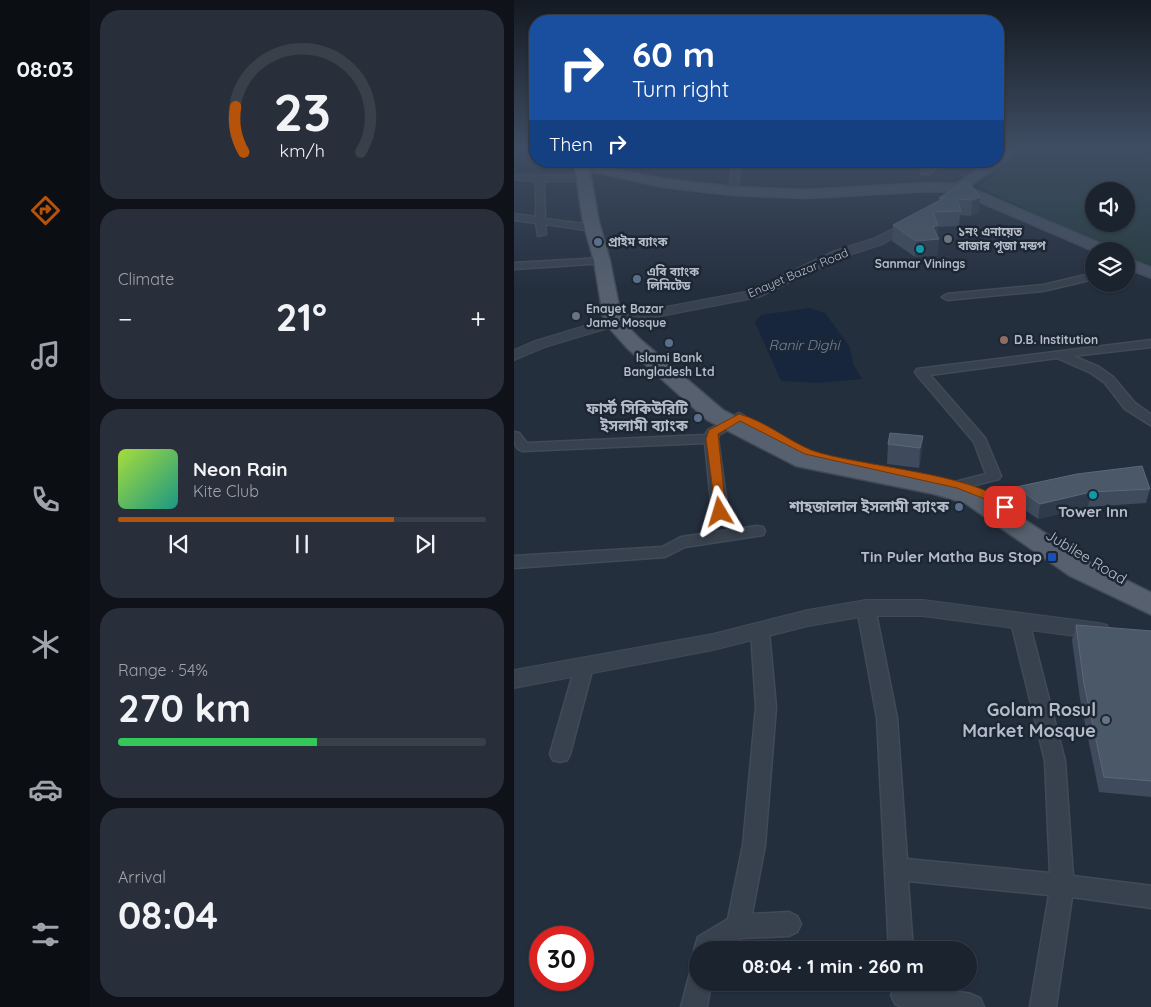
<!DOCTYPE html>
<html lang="en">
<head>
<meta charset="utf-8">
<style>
	:root { --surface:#1b232e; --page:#282f3a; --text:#f1f3f6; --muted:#a0a4aa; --line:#39404a; --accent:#b45309 }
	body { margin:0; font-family:Quicksand,"Noto Sans Bengali",sans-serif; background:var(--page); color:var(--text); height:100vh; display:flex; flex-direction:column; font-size:19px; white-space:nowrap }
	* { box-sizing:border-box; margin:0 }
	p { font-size:16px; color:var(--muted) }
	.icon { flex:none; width:28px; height:28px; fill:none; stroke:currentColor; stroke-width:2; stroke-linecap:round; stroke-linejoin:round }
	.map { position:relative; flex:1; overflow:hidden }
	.sheet { display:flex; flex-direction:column; gap:10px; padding:10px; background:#0f1319; width:424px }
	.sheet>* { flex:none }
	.banner { position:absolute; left:15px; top:15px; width:475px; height:152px; border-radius:20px; box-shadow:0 1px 4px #0004,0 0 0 1px var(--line); background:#1a4fa0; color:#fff; overflow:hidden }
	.fabs { position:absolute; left:571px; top:182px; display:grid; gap:10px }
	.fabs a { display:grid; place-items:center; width:50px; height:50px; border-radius:50%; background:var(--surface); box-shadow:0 1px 4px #0004,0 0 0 1px var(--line); font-size:25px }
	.speed { position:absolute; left:15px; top:926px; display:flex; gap:10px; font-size:25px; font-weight:700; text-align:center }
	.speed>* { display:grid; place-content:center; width:65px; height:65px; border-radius:50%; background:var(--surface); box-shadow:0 1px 4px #0004,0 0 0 1px var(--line); line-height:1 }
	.speed .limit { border:8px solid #d22; background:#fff; color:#111 }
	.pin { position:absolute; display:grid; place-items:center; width:42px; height:42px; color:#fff; margin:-21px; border-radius:10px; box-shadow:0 2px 8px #0006 }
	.me { position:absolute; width:55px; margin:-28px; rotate:353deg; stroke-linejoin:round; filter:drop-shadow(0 0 4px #0008) }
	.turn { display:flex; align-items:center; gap:18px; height:105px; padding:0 20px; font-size:22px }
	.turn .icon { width:65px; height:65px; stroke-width:2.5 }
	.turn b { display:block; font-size:35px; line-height:42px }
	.then { display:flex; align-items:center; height:48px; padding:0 20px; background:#0003; gap:10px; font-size:19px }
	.big { font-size:38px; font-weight:700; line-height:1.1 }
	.sheet .widget { flex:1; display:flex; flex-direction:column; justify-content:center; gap:8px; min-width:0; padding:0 18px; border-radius:20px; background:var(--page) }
	.sheet .dial { align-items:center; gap:0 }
	.dial svg { height:130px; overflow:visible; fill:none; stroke:var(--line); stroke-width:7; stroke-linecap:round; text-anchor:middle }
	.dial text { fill:var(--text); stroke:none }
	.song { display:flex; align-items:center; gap:15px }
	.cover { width:60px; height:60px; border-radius:8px; background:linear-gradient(135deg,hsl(80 70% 55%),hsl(170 70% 35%)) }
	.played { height:5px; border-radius:2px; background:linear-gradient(90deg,var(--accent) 75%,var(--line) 75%) }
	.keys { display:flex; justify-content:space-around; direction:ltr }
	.heat { display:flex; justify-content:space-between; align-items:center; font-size:28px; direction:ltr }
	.charge { height:8px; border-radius:4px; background:linear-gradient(90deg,#34c759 54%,var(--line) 0) }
	.trip { position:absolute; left:175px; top:941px; width:288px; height:50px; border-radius:25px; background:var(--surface); box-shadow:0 1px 4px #0004,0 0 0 1px var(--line); font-weight:700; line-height:50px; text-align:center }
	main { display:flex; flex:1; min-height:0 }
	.tabs { display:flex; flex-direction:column; width:90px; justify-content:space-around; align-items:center; background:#0b0e12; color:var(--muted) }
	.tabs .icon { width:35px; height:35px }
	.tabs .current { color:var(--accent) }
	.tabs b { font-size:22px; color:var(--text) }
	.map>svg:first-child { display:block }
</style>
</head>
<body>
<main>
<nav class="tabs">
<b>08:03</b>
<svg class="icon current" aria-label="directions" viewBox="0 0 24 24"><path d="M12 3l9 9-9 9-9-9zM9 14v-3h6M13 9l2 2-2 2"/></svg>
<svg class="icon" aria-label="music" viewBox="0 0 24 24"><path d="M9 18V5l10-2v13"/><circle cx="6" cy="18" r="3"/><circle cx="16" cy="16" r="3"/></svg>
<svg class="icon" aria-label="phone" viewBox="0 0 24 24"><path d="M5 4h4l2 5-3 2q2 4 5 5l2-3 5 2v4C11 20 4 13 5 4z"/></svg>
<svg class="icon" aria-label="climate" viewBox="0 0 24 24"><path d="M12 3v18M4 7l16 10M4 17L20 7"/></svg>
<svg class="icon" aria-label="car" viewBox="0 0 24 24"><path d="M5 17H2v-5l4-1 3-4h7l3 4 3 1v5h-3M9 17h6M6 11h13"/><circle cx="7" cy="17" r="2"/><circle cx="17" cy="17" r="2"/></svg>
<svg class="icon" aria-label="filters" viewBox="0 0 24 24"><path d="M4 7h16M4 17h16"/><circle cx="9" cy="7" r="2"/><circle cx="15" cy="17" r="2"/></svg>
</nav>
<section class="sheet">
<div class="widget dial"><svg viewBox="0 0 100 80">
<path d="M14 69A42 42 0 1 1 86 69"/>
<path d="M14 69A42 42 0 0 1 9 41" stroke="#b45309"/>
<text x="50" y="56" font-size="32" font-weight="700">23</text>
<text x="50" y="72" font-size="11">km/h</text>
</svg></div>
<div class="widget"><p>Climate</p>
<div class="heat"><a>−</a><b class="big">21°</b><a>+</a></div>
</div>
<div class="widget">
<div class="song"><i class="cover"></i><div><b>Neon Rain</b><p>Kite Club</p></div></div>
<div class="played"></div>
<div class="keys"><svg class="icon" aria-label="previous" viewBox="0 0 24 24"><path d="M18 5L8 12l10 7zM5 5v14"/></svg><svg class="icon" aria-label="pause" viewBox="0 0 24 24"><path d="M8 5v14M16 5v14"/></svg><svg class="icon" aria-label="next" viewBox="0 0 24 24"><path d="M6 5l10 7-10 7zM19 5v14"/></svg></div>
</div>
<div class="widget"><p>Range · 54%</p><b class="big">270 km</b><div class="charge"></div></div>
<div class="widget"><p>Arrival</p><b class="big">08:04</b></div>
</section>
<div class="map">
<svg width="638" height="1007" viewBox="0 0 638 1007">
	<rect width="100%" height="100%" fill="#242f3e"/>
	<path fill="#263c3f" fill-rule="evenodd" d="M509 148H637V269L613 257 612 251H600L465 187ZM580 191H612V224H580Z"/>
	<path fill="#17263c" d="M296 308 311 313 336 347 339 364 348 379 304 383 267 381 241 322 247 315Z"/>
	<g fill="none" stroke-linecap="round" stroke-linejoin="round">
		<defs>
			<g id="minor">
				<path d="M484 150 499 153 495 155 484 154Z"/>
				<path d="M219 161H227L223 191 219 194 215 191Z"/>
				<path d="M422 161H432L414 174H408V170Z"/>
				<path d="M0 175 73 176 74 178 70 181H30L31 219 79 225 84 228 79 231 31 224 32 234 24 236 22 223 0 220V214L22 217V181L0 179Z"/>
				<path d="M88 258 93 261 92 263 0 269V263Z"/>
				<path d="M580 273V279L529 291 433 300 428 297 433 294 529 285Z"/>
				<path d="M638 340V347L559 356 585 367 599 377 621 403 638 415V426L611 409 591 383 577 373 543 358 416 375 471 438 487 476 485 479 446 489 441 488 439 485 441 482 472 474 460 442 403 375 401 372 403 369Z"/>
				<path d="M225 413 232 417 230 420 205 435 204 439 214 512 206 517 198 512 191 443 9 451C0 449 0 441 0 432L5 433 13 443 191 435 194 430Z"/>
				<path d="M243 526 249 527 251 531 249 535 171 547 151 557 0 568V556L148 547 167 537Z"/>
				<path d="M352 602 358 604 361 608 383 718 393 859 536 873 531 761 497 622 500 617 506 616 512 617 515 622 551 761 559 876 638 886V908L558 897 542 1007H516L535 895 394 881 399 950H375L363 718 343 608 346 604Z"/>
				<path d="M246 625 252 627 255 632 262 707 251 845 238 914 275 912 283 916 287 924 283 932 275 936 227 938 208 950H184V959L180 950 184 937 214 919 229 845 242 707 237 632 240 627Z"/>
				<path d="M70 660 76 662 79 667 56 754 53 760 46 762 39 760 36 754 61 667 64 662Z"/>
				<path d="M184 970V982H197L193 1007H167L176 973Z"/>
				<path d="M390 982 457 994 466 998 470 1007H389L381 1004 377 995 381 986Z"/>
			</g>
			<g id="tertiary">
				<path d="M399 219 403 220V224L369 244 326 258 245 297 111 323 31 347 0 360V350L21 341 104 316 236 291 318 252 361 238Z"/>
				<path d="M352 600H409L585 623 593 625 596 631 593 637 585 639 409 616H352L294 626 199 650 0 688V670L199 634 294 610Z"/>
			</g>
			<g id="secondary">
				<path d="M497 148H509L454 187 596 248 598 251H580L443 192 414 191 292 198 219 195 150 187 76 171 69 172 63 169 65 167 76 165 150 179 219 187 292 190 414 183 442 184 477 161H484V157Z"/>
				<path d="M612 258 638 268V278L612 268Z"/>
			</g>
			<path id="primary" d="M60 161H74L85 222 96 261 108 321 127 340 209 410 297 455 425 479 469 493 576 562 638 593V615L556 576 451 503 420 494 282 466 193 420 113 348 90 322 80 261 69 222Z"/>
		</defs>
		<use href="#minor" stroke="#414a57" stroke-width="3"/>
		<use href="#tertiary" stroke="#414a57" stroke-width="2"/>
		<use href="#secondary" stroke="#414a57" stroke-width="3"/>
		<use href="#primary" stroke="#414a57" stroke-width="3"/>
		<use href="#minor" fill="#38414e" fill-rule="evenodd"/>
		<use href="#tertiary" fill="#38414e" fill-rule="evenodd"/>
		<use href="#secondary" fill="#465061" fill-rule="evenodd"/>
		<use href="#primary" fill="#56606e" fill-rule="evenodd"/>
	</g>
	<g fill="#3f4b5c">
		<path d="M450 182 465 212 457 216 446 215 445 226 424 227 423 235 424 255 401 257 378 241 379 225 425 201V198Z"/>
		<path d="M409 436 407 457 405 468 373 464 374 444Z"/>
		<path d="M502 487 636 489 632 503 574 507 524 519 499 502Z"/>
		<path d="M562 625 638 631V797L585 792 566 699 558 640Z"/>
	</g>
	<g fill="#2f3b4b">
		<path d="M466 197 465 212 457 216 458 200Z"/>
		<path d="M424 225 423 239H425L424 255 401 257 402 241 419 227Z"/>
		<path d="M409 436 407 457 405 468 406 448Z"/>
		<path d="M577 492 574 507 524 519 526 504Z"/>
	</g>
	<g fill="#4b5868" stroke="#5c6777">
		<path d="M450 182 456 184 466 197 458 200 443 199 447 211 419 212 424 225 419 227 425 239 402 241 379 225 430 198H425Z"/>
		<path d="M376 433 409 436 406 448 374 444Z"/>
		<path d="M628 466 636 489 577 492 526 504 502 487 563 474Z"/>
		<path d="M562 625 638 631V781L590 777 570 684Z"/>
	</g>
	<linearGradient id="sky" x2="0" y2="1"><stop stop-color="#141a22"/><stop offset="0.51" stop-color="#3f4d63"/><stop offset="1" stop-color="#3f4d63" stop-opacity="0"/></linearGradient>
	<rect width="638" height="289" fill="url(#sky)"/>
	<path fill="#b45309" stroke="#753606" d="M225 414C251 421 273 440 297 450 340 466 471 474 496 507L491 510 471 499 443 488 291 454 226 421 204 434 212 512 211 514H202L192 439 195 430Z"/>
	<g fill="#6b7280" stroke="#1d2633" stroke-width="2">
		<circle cx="434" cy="239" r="5"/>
		<circle cx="62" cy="316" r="5"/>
		<circle cx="592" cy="720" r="5"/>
	</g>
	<g fill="#5c6f8a" stroke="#1d2633" stroke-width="2">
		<circle cx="84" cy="242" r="5"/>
		<circle cx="123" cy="279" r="5"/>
		<circle cx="155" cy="343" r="5"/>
		<circle cx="184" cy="418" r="5"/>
		<circle cx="445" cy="507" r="5"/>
	</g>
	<g fill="#0f9aa8" stroke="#1d2633" stroke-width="2">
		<circle cx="406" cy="249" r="5"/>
		<circle cx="579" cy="495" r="5"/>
	</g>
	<circle fill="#8d6e63" stroke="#1d2633" stroke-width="2" cx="490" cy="340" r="5"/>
	<rect fill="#1a4fb4" stroke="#1d2633" stroke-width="2" x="533" y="552" width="10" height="10" rx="2.5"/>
	<g text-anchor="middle" stroke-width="5" stroke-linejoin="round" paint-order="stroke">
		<g font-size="12" font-weight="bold" fill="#b4bcc9" stroke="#1d2633" text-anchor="start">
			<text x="444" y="236">১নং এনায়েত<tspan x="444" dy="14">বাজার পূজা মন্ডপ</tspan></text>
			<text x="94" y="246">প্রাইম ব্যাংক</text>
			<text x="406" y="268" text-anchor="middle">Sanmar Vinings</text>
			<text x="133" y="276">এবি ব্যাংক<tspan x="133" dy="14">লিমিটেড</tspan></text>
			<text x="72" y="313">Enayet Bazar<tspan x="72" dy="14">Jame Mosque</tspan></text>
			<text x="500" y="344">D.B. Institution</text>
			<text x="155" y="362" text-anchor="middle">Islami Bank<tspan x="155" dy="14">Bangladesh Ltd</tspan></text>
		</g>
		<g font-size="12" fill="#b4bcc9" stroke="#1d2633">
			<text transform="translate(284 273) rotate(-23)" y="4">Enayet Bazar Road</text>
		</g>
		<g font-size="14" font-style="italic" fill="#6d86a8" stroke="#1d2633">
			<text x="290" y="350">Ranir Dighi</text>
		</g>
		<g font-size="15" font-weight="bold" fill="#b4bcc9" stroke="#1d2633" text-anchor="end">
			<text x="174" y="414">ফার্স্ট সিকিউরিটি<tspan x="174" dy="17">ইসলামী ব্যাংক</tspan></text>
			<text x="435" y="512">শাহজালাল ইসলামী ব্যাংক</text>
			<text x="579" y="517" text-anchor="middle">Tower Inn</text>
			<text x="528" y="562">Tin Puler Matha Bus Stop</text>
		</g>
		<g font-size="15" fill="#b4bcc9" stroke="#1d2633">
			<text transform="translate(572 557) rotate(31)" y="5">Jubilee Road</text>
		</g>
		<g font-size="18" font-weight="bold" fill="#b4bcc9" stroke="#1d2633" text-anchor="end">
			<text x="582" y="716">Golam Rosul<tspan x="582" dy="21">Market Mosque</tspan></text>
		</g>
	</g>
</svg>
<div class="fabs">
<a><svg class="icon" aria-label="sound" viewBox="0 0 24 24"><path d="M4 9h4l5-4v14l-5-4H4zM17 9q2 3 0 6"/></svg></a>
<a><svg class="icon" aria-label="layers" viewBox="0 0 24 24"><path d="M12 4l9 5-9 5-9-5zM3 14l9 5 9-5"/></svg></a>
</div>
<div class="speed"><div class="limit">30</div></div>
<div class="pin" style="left:491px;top:507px;background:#d93025"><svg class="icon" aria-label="arrive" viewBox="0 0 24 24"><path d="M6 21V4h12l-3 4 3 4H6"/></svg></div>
<svg class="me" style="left:206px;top:512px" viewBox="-20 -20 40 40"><path d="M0-17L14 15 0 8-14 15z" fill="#b45309" stroke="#fff" stroke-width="4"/></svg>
<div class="trip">08:04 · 1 min · 260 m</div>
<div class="banner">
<div class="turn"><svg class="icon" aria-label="right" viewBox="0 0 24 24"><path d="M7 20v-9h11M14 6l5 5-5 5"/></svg><div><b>60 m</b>Turn right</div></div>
<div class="then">Then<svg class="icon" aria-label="right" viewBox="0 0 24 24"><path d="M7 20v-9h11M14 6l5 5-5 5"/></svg></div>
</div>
</div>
</main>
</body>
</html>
